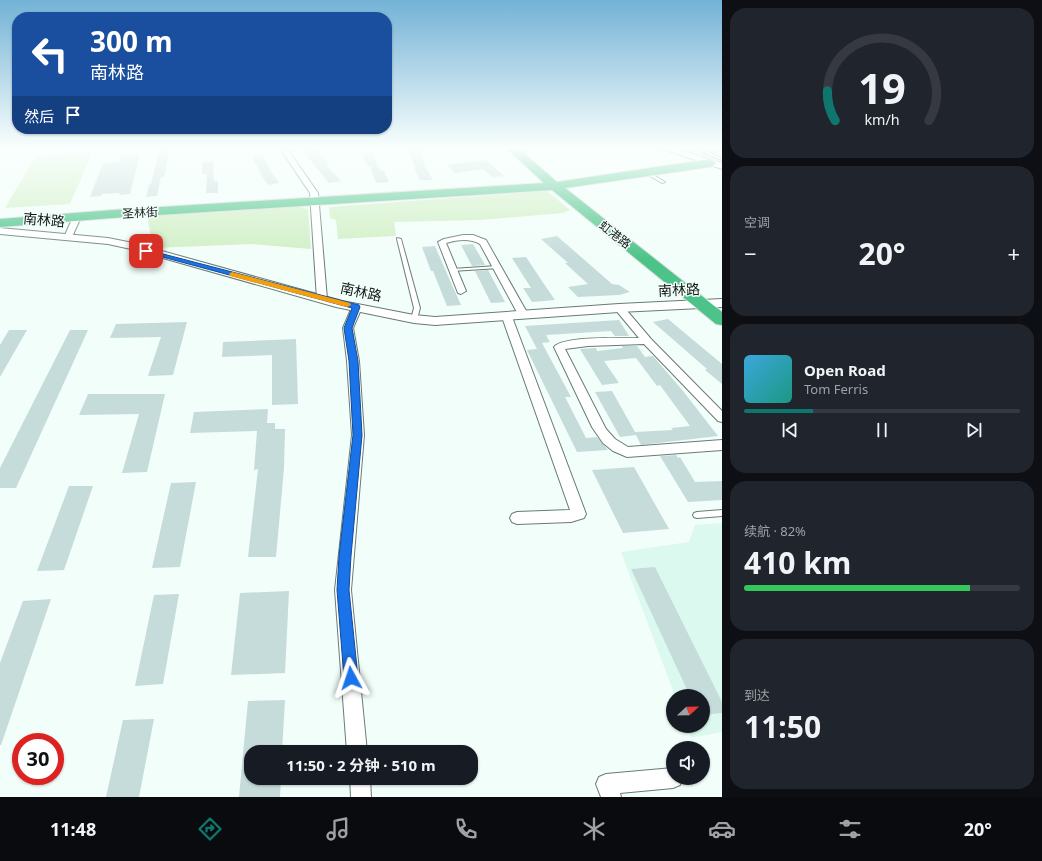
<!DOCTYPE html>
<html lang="zh">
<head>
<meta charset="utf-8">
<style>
	:root { --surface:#171b24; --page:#20242c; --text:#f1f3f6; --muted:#9ea1a6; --line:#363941; --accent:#0f766e }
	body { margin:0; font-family:"Noto Sans","Noto Sans SC",sans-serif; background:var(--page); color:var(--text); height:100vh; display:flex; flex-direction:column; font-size:15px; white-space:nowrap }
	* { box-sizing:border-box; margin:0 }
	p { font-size:13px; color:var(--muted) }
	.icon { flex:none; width:22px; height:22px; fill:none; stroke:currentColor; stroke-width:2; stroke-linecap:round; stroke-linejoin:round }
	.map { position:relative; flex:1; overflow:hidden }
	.drawer { display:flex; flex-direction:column; gap:8px; padding:8px; background:#0d0f14; width:320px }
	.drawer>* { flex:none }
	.guide { position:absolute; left:12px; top:12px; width:380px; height:122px; border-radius:16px; box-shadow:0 1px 3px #0004; background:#1a4fa0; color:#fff; overflow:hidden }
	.needle { width:26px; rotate:68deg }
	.tools { position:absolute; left:666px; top:689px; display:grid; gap:8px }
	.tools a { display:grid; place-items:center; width:44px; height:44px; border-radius:50%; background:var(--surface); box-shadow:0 1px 3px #0004; font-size:20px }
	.speed { position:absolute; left:12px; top:733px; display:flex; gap:8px; font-size:20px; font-weight:700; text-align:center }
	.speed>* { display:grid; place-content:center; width:52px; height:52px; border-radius:50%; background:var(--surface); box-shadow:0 1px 3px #0004; line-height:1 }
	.speed .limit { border:6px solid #d22; background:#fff; color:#111 }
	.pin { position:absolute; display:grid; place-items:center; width:34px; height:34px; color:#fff; margin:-17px; border-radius:8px; box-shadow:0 2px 6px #0006 }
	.me { position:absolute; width:44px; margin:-22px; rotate:355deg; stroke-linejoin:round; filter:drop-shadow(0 0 3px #0008) }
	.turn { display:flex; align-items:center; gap:14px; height:84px; padding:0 12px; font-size:18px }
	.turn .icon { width:52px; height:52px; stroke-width:2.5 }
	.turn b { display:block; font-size:28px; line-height:34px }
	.then { display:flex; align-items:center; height:38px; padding:0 12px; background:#0003; gap:8px; font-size:15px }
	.big { font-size:30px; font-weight:700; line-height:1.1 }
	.drawer .widget { flex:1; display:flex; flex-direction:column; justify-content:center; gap:6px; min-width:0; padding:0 14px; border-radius:16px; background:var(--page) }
	.drawer .dial { align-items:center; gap:0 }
	.dial svg { height:104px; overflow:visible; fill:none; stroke:var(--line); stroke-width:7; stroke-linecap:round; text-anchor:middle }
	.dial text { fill:var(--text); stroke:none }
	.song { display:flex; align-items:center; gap:12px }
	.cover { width:48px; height:48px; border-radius:6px; background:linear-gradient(135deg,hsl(200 70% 55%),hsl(170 70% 35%)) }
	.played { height:4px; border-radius:2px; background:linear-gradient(90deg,var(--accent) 25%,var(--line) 25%) }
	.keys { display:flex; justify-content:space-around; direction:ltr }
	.heat { display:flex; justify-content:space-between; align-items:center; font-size:22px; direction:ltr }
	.charge { height:6px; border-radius:3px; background:linear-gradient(90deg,#34c759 82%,var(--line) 0) }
	.trip { position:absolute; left:244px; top:745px; width:234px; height:40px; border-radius:16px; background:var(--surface); box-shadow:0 1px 3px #0004; font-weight:700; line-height:40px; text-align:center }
	.dock { display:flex; height:64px; justify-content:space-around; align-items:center; background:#090b0e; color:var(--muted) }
	.dock .icon { width:28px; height:28px }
	.dock .current { color:var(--accent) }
	.dock b { font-size:18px; color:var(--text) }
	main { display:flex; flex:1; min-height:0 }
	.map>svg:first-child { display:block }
</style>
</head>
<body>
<main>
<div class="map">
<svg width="722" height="797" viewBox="0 0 722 797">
	<rect width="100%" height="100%" fill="#f2fefa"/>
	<path fill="#dcf9f0" d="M722 523V732L691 738 687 726H703V696H675L621 552 689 542 695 525Z"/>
	<g fill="#d0efc4">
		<path d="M92 153 70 204 5 208 36 156Z"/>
		<path d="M547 191 556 198 570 210 563 213 480 220 394 222 396 236 338 239 336 220 330 218 329 207Z"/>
		<path d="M296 206 308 209 311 249 252 244 153 248 147 215Z"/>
	</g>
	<g fill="#c6dcda">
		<path d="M160 147H170L164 177H161L157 196 146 197 149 185 151 184Z"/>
		<path d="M315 147 329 165H326L341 181 329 183 301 149Z"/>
		<path d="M407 147H418L425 163H423L433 180H420L414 169H416Z"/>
		<path d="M370 149 381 171H384L389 182 376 183 370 166 368 167 361 154 366 153 365 151Z"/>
		<path d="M140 154 130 194 119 195 120 193 102 194 101 196 90 197 103 163 119 162 121 155Z"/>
		<path d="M262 155 272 173 279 183 268 185 263 178 252 156Z"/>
		<path d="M486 160 504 176 492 177 483 169 455 173 447 165Z"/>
		<path d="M213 161 214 181H218V193H206L207 174H202V162Z"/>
		<path d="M557 236 612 284 619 285 630 292 619 295 578 297 568 287 588 284 565 263H568L541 239Z"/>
		<path d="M473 244 484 263 485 265 472 266 461 245Z"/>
		<path d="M435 246 448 276 461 305 447 306 433 271H431L422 247Z"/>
		<path d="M526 257 546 287 555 300 532 302 523 288H531L512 258Z"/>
		<path d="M488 270 505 302 491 303 475 271Z"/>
		<path d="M668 319 722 364V384L705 370 707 369 653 322Z"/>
		<path d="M619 320 629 336H615L611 331 546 335 550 342 542 343 571 397H565L586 438 597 437 608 450 577 452 527 350 537 349 525 326Z"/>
		<path d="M187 322 173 375 148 376 161 337 110 338 116 324Z"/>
		<path d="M9 330H27L0 377V345Z"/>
		<path d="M70 330H88L16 488H0V468Z"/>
		<path d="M296 339 298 404 272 405V355L222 357 223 342Z"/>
		<path d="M622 346H637L645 357 653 356 683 391 718 436 641 445 636 435 620 437 595 392 612 391 635 432 673 430 671 428 690 426 660 385 657 386 636 358 604 361 619 383 602 385 580 349 596 348 597 351 623 348Z"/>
		<path d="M88 394H165L147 472 122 473 139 414 79 415Z"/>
		<path d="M268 409 267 423H275V429H285L284 468 276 557H248L258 469 254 470 257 431 190 433 194 412Z"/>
		<path d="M676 455 678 458 680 457 695 482 722 481V500L688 502 660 456Z"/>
		<path d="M634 467 669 529 623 533 592 470Z"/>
		<path d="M196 482 180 567 152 568 171 483Z"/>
		<path d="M69 486H93L64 570 37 571Z"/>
		<path d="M655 567 722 702V713L703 715V696H690L631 569Z"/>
		<path d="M289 591 285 673 231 675 240 593Z"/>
		<path d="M179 594 163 684 135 686 154 595Z"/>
		<path d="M51 599 1 745H0V663L23 601Z"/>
		<path d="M285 700 282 752H251V778H281L280 797H239L248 701Z"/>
		<path d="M154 719 139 797H106L123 720Z"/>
	</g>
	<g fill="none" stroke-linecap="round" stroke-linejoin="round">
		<defs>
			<g id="service">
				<path d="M700 147H707L680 155 678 154Z"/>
				<path d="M722 148V150L709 153 722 158V160L703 153Z"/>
				<path d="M645 171H647L665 182 662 183 645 173Z"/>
				<path d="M397 238 401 239 420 308 417 319 414 321 411 319 414 308 397 239Z"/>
				<path d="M497 266H499V268L452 271 450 270 452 269Z"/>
				<path d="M722 510V516L697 518 694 517 693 515 694 513 697 512Z"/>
			</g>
			<g id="minor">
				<path d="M279 147H286L318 193 327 299 326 301 322 302 317 299 310 193Z"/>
				<path d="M74 215H80L81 217 71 239H65L64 237Z"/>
				<path d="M463 235H473L486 240 529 316 528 318H520L519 316 480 244C469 238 458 240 446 243L466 291 461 294 458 293 438 242 444 239Z"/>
				<path d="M357 304 362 307 353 328 359 361 364 435 351 590 367 752H347L335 590 352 435 347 361 343 328 352 307Z"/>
				<path d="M619 305 623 306 651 339 722 411V422L718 421 644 344 588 346 565 349 606 429 615 439 628 447 722 440V450L627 457 613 451 603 443 592 427 554 347C562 336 623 338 639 338L614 308Z"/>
				<path d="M507 314 512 317 586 514 584 518 571 522 517 524 512 522 510 518 512 514 517 512 570 510 502 317Z"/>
				<path d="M673 768V778H683L680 785 673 788 620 793 621 797H601L596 784 599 777 606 774Z"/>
				<path d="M350 778H370L371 797H351Z"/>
			</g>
			<path id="tertiary" d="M0 228 108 238 133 243 342 301 414 315 435 317 619 304 722 299V307L619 312 435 325 414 323 336 307 131 249 108 244 0 234Z"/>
			<path id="secondary" d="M656 147H671L722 163V169Z"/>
			<path id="trunk" d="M505 147H517L557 182 710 159 714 161 716 163 714 165 710 167 565 188 722 312V325L716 324 552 190 112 218 0 227V219L112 210 544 183Z"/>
		</defs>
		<use href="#service" stroke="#697b75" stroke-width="2"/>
		<use href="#minor" stroke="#697b75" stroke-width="2"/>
		<use href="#tertiary" stroke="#697b75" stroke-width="2"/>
		<use href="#secondary" stroke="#697b75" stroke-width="2"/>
		<use href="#trunk" stroke="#d9dada" stroke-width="2"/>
		<use href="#service" fill="#fff" fill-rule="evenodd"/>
		<use href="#minor" fill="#fff" fill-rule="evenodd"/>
		<use href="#tertiary" fill="#fff" fill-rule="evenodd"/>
		<use href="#secondary" fill="#fff" fill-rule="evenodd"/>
		<use href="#trunk" fill="#4cc388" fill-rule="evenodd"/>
	</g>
	<linearGradient id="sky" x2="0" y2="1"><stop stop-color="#73b2d6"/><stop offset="0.57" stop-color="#f9fffd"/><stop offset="1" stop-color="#f9fffd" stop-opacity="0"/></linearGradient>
	<rect width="722" height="259" fill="url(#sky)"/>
	<path fill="#1a73e8" stroke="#114b97" d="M144 249 359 305 360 307 352 328 358 361 362 435 351 556 349 590 358 678 356 683 351 685 346 683 344 678 337 590 339 556 353 435 349 361 344 328 352 308 144 252Z"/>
	<path fill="#f59e0b" d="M232 272 350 303 351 305 347 307 230 276 229 274Z"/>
	<g text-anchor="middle" stroke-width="3" stroke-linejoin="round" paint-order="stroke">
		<g font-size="12" fill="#121917" stroke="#f2fefa">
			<text transform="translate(140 213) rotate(-3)" y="4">圣林街</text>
			<text transform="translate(615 235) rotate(38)" y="4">虹港路</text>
		</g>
		<g font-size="14" fill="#121917" stroke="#f2fefa">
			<text transform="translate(44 220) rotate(5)" y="5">南林路</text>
			<text transform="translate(679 290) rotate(-3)" y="5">南林路</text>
			<text transform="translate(361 292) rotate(12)" y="5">南林路</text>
		</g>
	</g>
</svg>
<div class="tools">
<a><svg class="needle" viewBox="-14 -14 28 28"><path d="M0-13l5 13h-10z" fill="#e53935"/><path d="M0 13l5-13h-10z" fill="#9ea1a6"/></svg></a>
<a><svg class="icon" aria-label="sound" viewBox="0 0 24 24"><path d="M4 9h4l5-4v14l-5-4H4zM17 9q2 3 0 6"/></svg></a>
</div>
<div class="speed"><div class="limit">30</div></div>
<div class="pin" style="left:146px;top:251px;background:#d93025"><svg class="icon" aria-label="arrive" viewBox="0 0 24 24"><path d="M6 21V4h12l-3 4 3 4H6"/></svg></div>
<svg class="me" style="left:351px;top:678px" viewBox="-20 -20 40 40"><path d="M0-17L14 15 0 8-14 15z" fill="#1a73e8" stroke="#fff" stroke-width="4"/></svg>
<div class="trip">11:50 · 2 分钟 · 510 m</div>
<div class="guide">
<div class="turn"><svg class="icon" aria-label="left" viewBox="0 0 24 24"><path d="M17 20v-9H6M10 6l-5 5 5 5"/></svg><div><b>300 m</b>南林路</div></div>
<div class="then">然后<svg class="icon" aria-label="arrive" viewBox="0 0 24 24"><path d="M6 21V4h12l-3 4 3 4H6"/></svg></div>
</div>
</div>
<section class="drawer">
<div class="widget dial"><svg viewBox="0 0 100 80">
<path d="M14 69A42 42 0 1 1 86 69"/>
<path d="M14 69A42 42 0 0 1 8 46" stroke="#0f766e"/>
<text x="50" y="56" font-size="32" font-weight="700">19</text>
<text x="50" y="72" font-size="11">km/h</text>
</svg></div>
<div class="widget"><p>空调</p>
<div class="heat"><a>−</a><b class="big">20°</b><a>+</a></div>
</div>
<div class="widget">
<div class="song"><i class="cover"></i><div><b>Open Road</b><p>Tom Ferris</p></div></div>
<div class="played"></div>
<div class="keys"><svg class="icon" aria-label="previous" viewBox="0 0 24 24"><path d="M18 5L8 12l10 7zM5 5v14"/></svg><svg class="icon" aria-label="pause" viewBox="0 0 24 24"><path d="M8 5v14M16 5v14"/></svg><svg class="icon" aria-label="next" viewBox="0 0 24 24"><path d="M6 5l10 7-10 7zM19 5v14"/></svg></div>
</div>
<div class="widget"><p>续航 · 82%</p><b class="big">410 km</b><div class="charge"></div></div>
<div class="widget"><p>到达</p><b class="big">11:50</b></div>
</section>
</main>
<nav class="dock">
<b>11:48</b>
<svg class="icon current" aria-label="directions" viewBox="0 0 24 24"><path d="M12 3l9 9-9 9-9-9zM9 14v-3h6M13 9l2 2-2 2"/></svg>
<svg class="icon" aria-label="music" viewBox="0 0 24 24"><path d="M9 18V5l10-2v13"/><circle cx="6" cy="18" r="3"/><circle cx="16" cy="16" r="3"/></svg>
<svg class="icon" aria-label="phone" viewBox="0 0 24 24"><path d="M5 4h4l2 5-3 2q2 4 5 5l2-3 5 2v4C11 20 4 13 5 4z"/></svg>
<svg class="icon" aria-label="climate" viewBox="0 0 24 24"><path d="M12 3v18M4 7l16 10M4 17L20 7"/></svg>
<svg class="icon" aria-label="car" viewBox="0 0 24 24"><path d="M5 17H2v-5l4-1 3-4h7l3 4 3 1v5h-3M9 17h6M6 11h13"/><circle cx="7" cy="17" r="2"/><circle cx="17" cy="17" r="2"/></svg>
<svg class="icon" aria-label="filters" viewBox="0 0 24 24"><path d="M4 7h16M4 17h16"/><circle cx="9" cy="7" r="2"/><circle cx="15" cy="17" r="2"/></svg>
<b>20°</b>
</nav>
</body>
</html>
